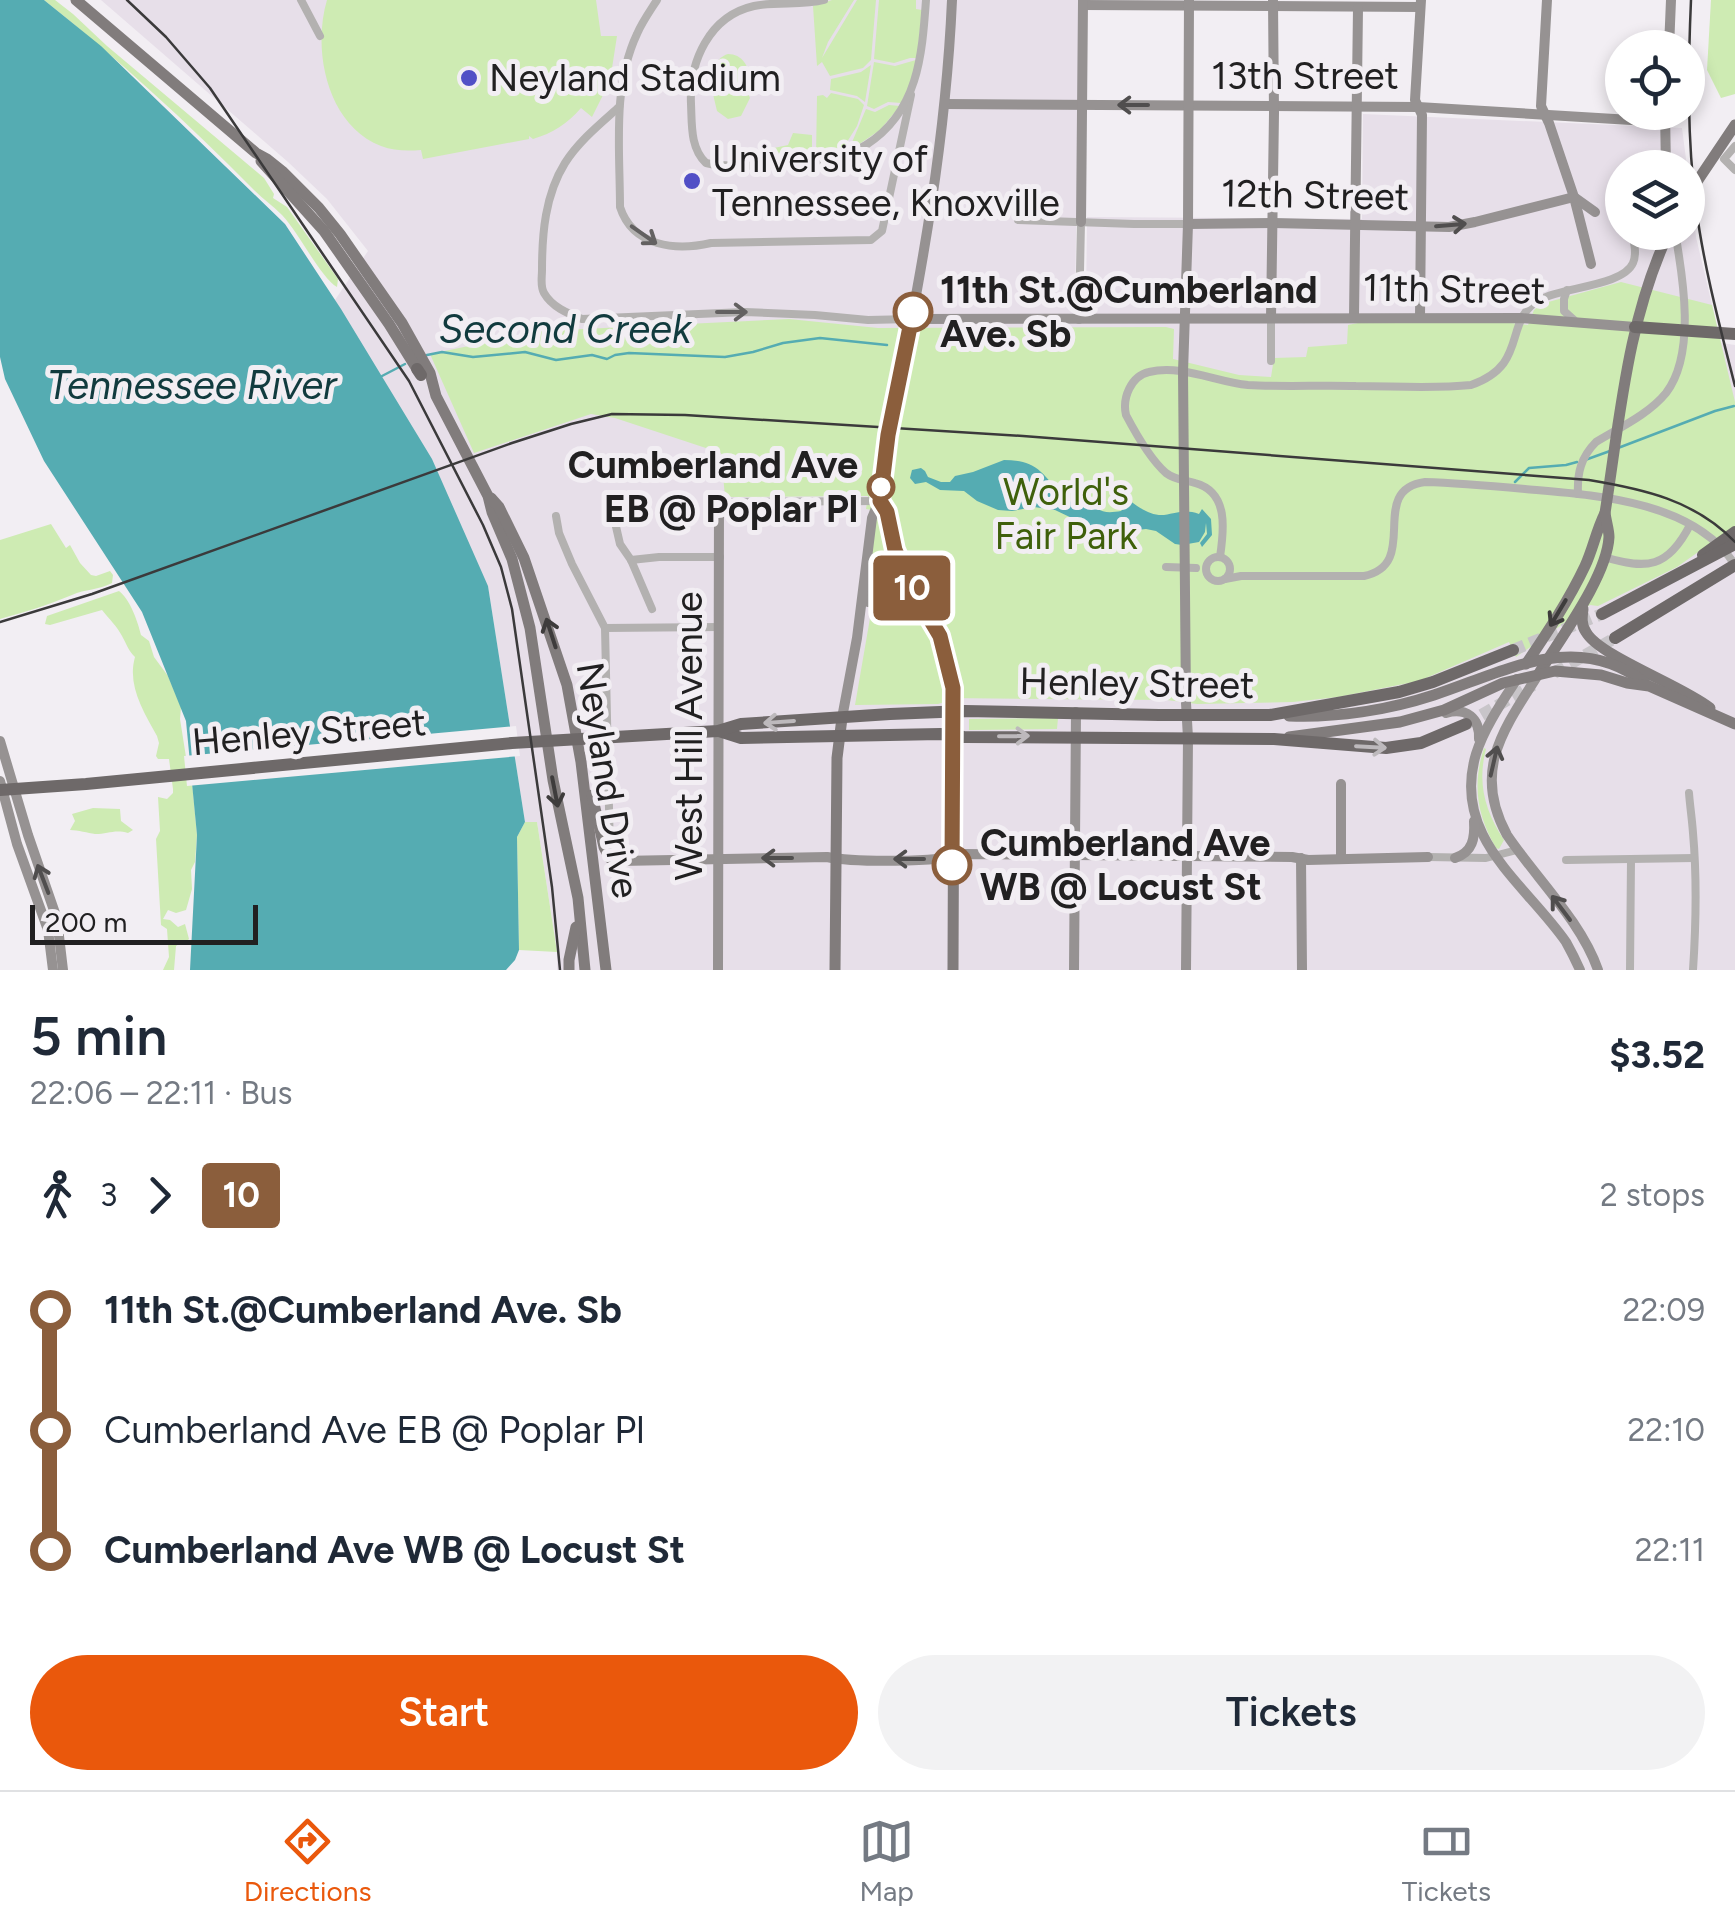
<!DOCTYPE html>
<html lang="en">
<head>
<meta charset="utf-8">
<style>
	:root { --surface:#fff; --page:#f2f2f3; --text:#1f2937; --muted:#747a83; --line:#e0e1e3; --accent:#ea580c }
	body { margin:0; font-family:Figtree,sans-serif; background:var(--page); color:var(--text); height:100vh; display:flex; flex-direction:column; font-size:38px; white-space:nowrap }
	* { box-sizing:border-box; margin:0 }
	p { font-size:32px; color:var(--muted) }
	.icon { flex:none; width:55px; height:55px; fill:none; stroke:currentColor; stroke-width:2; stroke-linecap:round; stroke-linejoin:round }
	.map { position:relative; height:970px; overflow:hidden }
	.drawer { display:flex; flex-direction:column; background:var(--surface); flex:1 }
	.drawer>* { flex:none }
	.badge { padding:0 20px; border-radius:8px; font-size:35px; line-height:65px }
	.buttons { position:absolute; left:1605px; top:30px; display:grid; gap:20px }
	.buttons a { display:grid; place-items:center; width:100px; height:100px; border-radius:50%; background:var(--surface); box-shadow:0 5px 15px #0003; font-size:50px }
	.scale { position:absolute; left:30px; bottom:25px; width:228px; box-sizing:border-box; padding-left:10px; border:5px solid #212021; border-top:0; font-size:28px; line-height:35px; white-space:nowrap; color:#212021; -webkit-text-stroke:8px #f2eef3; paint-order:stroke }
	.map>.badge { position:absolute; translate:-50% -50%; box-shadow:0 0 0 5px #fff }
	.legs { display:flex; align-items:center; gap:15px; height:110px; padding:0 30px; font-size:32px }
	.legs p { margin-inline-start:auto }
	.head { display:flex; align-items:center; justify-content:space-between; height:170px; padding:0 30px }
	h1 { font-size:55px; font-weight:600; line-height:75px }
	.action { display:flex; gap:20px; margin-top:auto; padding:20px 30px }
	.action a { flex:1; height:115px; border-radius:60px; background:var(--accent); color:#fff; font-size:40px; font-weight:600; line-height:115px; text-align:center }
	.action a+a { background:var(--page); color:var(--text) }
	ul { padding:0 30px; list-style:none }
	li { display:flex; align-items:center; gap:35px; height:120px; font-size:38px }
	li i { display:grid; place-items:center; width:15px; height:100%; margin:0 12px; background:currentColor }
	li i::after { content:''; width:25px; height:25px; margin:-12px; border:8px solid; border-radius:50%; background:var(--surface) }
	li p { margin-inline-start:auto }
	li:first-child i { background:linear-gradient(#0000 50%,currentColor 0) }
	li:last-child i { background:linear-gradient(currentColor 50%,#0000 0) }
	.dock { display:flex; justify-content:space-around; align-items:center; height:140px; border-top:2px solid var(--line); background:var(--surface); font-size:28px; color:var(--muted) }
	.dock a { display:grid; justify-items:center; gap:5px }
	.dock .active { color:var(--accent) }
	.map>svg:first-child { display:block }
</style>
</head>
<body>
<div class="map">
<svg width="1735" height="970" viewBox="0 0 1735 970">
	<rect width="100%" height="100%" fill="#f2eef3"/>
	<path fill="#e7dfe9" d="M101,0H1079L1075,311L1091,310L1086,303L1087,217L1362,219L1363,114L1682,128L1687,167L1622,168V232H1688V171L1696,237L1721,343L1735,345V970H557V952L537,822H525L488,586L373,365L335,300L368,251L327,199L288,162Z"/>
	<g fill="#ceebb3">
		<path d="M44,0H55L73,14L107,46L264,178L274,194L273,198L287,207L338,279L337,287C321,278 299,233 282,215C273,206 263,199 254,190C187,122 118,59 44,0Z"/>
		<path d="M327,0H596L601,36H617L610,81L592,117L581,108C567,124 553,133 533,139L529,136V139L423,159L421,150C407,151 394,151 381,146C327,125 312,50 327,0Z"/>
		<path d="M832,0H854L828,42L822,58L857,0H876L871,60L863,68L830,76L822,62L817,66L813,6Z"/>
		<path d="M879,0H916V9L922,10L917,58H910L894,63L874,59Z"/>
		<path d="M1711,0H1735V94L1721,98L1707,70Z"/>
		<path d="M728,54C742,54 749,66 750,79L745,84L712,85C711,72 715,58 728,54Z"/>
		<path d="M916,60L913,77L901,103L888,102L874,109L867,106L874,62L895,66Z"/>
		<path d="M871,65L865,102L857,96L830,90L831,79L861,72Z"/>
		<path d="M746,89L750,98L741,116L728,119L717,111L712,90Z"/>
		<path d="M831,93L858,99L864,105L857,126L842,150L840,147L829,153L830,157H816L817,96L823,95L827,98Z"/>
		<path d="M889,105L900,106L880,130L852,149L850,147L866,109L875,112Z"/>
		<path d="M793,133L812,135V157L784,158L774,148L788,145Z"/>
		<path d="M1621,282L1712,305L1735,402V526L1677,567L1598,606L1590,605L1516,657L1509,642L1419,681L1338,697L1293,702L1197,704L1167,700L947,698L945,702L938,704L855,705L874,595L869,578L877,511L866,509L868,496L725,497L721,453L615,418L591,414L474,453L430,354L542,331L789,319L878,328L1166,327L1174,329L1173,359L1239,375L1271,377L1274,358L1306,357L1308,347L1347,344L1348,325L1358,323L1502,322L1528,325L1534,310L1541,304Z"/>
		<path d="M51,524L66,548L70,545L80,563L91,575L96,576L110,571L113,575L112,583C99,590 85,589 72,595C48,605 25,612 0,619V540Z"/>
		<path d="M119,591C130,599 138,622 141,635L149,641L154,657L168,676L181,707L180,719L186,757L190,761L197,835L195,862L191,870L192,889L186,910L176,913L168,910L163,919L170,920L178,927L185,924L189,939L184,944L180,943L176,946L174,970H163L169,957L167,929L161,925L156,839L160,831L158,797L167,799L173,793V789L169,759H158L156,756L159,743L157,736C143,711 127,685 135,657C128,650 127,645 122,636C117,626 109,619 102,610L50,625L45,624L47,616Z"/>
		<path d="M1058,718L1057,729L969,730V719Z"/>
		<path d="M1484,748L1486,749C1477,783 1485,811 1504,840L1499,849L1496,848C1477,815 1472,785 1484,748Z"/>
		<path d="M93,808L120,809L121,821L133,830L128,833C115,829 108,834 95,834C88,833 78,830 70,830L75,821L72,814Z"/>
		<path d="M525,822H537L557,952L519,950L517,837Z"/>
	</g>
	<g fill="#55acb2">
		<path d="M0,0H44L101,46L285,224L341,309L432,459L488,586L525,822L517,837L519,950L515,960L506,970H190L197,835L186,721L142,612L44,461L5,379L0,357Z"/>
		<path d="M1004,460C1018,460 1031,462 1041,472C1059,488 1061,510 1092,501C1098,514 1109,513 1121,511L1130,501C1140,508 1151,516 1164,515C1178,513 1185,509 1199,514L1202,509L1211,519L1212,535L1202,547L1200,543L1207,534L1206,523L1205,532L1199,542L1182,545L1175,544L1156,531L1146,529L1111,533L1097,530L1055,510L1034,507L1012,511L998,510L977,501L964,491L940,490L926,482L915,484L910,478L912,470L921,468L925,471L928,477L941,482H950L955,476L973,472Z"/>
	</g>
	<path fill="#f2eef3" d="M516,726L520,756L187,786L184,756Z"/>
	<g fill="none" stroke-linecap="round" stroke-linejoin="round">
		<g stroke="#55acb2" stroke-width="2.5">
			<path d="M427,355L442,352L473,357L525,352L556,360L592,355L607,359L615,355L629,353L725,357L753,352L783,343L820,338L887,345"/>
			<path d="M382,376L405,364"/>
			<path d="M1618,448L1715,411L1734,406"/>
			<path d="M1585,460L1610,451"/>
			<path d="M1515,482L1529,468L1566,465L1577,462"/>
		</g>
		<g stroke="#c8c5c9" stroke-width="12" stroke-dasharray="12 6" stroke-linecap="butt">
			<path d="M1513,650L1602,614"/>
			<path d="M1554,673L1615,638"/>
			<path d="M1466,724L1533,685"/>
		</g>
		<g stroke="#b3b1b0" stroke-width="8">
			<path d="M301,0L320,36"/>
			<path d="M657,0C650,11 642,22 637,34C612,87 620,150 620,207C633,247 676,251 711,243L871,240L882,231L911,95"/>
			<path d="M824,0C802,6 777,1 754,6C709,16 689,62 691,104C692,124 690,148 706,163C728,168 753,165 776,165C791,165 808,166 823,163C838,160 853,153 866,145C918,112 922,56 926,0"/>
			<path d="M619,107C600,124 579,141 565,163C545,195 542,234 542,270C542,278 540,286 544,293C552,307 567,313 582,319L745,312L815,315L868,320L912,319"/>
			<path d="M1735,146L1724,159L1735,170"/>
			<path d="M1018,220L1134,224H1188"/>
			<path d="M1567,290L1564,299V311L1574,320"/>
			<path d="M1079,320L1081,222"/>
			<path d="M1271,361V318"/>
			<path d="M1578,494C1577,473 1581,457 1596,442C1619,428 1649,414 1666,393C1696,354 1683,277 1675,232"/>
			<path d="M719,502L880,501"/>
			<path d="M556,516L559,533L572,564L605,628L610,853"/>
			<path d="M614,518L620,544L631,560L652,609"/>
			<circle cx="1218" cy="569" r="12"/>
			<path d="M1220,557C1224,530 1229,492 1195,483C1185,480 1175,480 1166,473C1150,459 1136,434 1126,415C1122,398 1131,376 1149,372C1181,364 1216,382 1248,385C1283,387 1320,385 1356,386C1394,386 1433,389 1471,385C1531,364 1501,320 1541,299C1563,287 1623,286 1633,263C1637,254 1634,242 1632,232"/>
			<path d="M1604,557C1647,570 1668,568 1690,525"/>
			<path d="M631,560L659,557H720"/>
			<path d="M1166,567L1196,568"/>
			<path d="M1225,579L1241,576H1364C1422,564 1366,490 1425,482C1459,483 1492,486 1525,489C1593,495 1694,500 1735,565"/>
			<path d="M605,628L719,627"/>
			<path d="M1689,793C1690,806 1692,819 1693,833C1697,878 1696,925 1693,970"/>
			<path d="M1428,857L1486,858L1517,850"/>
			<path d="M1566,860L1694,858"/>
			<path d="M1630,970L1631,860"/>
		</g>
		<g stroke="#969292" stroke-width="10">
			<path d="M1547,0L1541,106L1549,123L1574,197L1591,264"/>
			<path d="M1083,5L1420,7"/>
			<path d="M1669,48L1671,0"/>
			<path d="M945,104L1418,107L1664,122"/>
			<path d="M1665,112L1666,168"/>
			<path d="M1081,222L1083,1"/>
			<path d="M1188,224L1273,223L1449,227L1475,222L1574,197L1595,212"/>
			<path d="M1354,317L1358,8"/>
			<path d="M1420,317L1422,115L1415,100L1421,0"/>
			<path d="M1271,318L1274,113L1273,1"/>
			<path d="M912,319L1521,318L1635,327"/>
			<path d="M880,501L887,512L895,550L912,589L940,636L953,688L954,711"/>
			<path d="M868,602C872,571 889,573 911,589"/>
			<path d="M1538,675C1503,730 1472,771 1507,835C1536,878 1581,921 1598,970"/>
			<path d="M1517,679C1502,702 1484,728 1476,754C1451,837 1525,883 1566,942C1571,951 1576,961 1580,970"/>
			<path d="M1446,713C1466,707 1480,718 1479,739"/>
			<path d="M842,718L857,638L872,518C887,484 887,443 894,407C922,273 946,137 952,0"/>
			<path d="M0,741L28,835L57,919L63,970"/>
			<path d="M0,781L17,844L48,930L53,970"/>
			<path d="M1341,784V859"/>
			<path d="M610,858L620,861L827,857C851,862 940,863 961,854L1292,857L1308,860L1428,857"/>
			<path d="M1301,858L1302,970"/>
			<path d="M1455,858C1473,852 1475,838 1474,821"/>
			<path d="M718,970L719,502"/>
			<path d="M1074,970L1076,712"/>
			<path d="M1186,970L1188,738L1186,703L1183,372L1188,224L1189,0"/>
		</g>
		<g stroke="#817c7c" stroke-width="11">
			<path d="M76,0L256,153L267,159L282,171L319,208L340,234L402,323L430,373L436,396L488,496L492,512L512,559L530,628L553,780L578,898L585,970"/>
			<path d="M261,161L324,231L389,324L417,369"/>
			<path d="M1688,195L1735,125"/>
			<path d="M491,498L499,507L524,558L567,685L581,762L606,970"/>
			<path d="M1583,609C1582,617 1581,625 1586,632C1599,656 1683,686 1710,708"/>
			<path d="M1526,664C1547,633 1569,600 1585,566C1593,549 1596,531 1605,513"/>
			<path d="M1538,675C1559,640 1607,577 1609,537C1609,530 1606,521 1605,513C1620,418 1627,321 1669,232"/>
			<path d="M1289,716C1336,718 1388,710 1434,695C1504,672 1577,629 1645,683"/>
			<path d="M1289,737L1400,722L1444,710L1503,683L1555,671L1601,675L1627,683L1649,686L1735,724"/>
			<path d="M592,795L604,847L610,858"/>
			<path d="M569,970V960L576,927"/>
			<path d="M835,970L837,758L842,718"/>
			<path d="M953,970L954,711"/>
		</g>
		<g stroke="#6e6969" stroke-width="12">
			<path d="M1635,327L1735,334"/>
			<path d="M417,369L421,375"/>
			<path d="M1703,555L1735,532"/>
			<path d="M1602,614L1735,544"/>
			<path d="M1615,638L1735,565"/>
			<path d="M719,731L741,738L940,734L964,737L1274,739L1386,748L1421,743L1466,724"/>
			<path d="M0,790L86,784L512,743L718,731L741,724L890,714L965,711L1159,715H1270L1399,692L1433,682L1513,650"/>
		</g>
		<g stroke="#3b3a3b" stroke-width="2.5">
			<path d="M127,0L166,37L210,88L409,381L483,525L501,567L512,609L552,887L560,970"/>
			<path d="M1691,0C1688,69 1687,138 1696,207C1704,268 1720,327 1735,386"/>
			<path d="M0,622L92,594L512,443L571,424L612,414L685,415L1023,436L1589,480C1643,489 1695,500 1735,542"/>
		</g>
	</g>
	<defs><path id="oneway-shaft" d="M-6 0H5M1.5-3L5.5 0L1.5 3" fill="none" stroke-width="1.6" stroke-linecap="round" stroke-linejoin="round" transform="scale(2.5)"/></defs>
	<g stroke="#504e4e">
		<use href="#oneway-shaft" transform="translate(1133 105) rotate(-180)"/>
		<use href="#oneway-shaft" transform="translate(1451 225) rotate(-5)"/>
		<use href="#oneway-shaft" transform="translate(1494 761) rotate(-77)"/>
		<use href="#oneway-shaft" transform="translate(777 858) rotate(180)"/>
		<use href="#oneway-shaft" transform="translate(909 859) rotate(180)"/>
		<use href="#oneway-shaft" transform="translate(43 879) rotate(-111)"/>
		<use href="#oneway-shaft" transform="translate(1561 908) rotate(-127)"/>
	</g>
	<g stroke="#636161">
		<use href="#oneway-shaft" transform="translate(644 235) rotate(35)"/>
		<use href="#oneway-shaft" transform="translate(732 312)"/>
	</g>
	<g stroke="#3e3c3c">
		<use href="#oneway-shaft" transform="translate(1558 613) rotate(121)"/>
		<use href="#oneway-shaft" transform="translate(551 633) rotate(-108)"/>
		<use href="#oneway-shaft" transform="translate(555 792) rotate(79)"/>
	</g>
	<g stroke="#bdb9bc">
		<use href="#oneway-shaft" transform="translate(779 722) rotate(176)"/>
		<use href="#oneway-shaft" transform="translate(1014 736) rotate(-1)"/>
		<use href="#oneway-shaft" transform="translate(1371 747) rotate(3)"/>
	</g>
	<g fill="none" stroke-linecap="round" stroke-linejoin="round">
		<g stroke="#fff" stroke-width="22">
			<path id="line-1" d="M913,312L888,435L880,501L887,512L895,550L912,589L940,636L953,688L952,865"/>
		</g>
		<use href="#line-1" stroke="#8b5e3c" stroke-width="15"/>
	</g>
	<g fill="#514fc6" stroke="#f2eef3" stroke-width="4">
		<circle cx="469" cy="78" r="10"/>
		<circle cx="692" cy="181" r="10"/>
	</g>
	<g fill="#fff" stroke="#8b5e3c" stroke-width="5">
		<circle cx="913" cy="312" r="18"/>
		<circle cx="881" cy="487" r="12"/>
		<circle cx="952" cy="865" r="18"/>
	</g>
	<g text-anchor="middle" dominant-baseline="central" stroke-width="10" stroke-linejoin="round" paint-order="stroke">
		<g font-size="38" fill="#212021" stroke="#f2eef3">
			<text x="1305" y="76">13th Street</text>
			<text transform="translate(1315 195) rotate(1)">12th Street</text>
			<text transform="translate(1454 289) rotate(1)">11th Street</text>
			<text transform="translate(1137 683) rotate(1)">Henley Street</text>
			<text transform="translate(309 732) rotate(-5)">Henley Street</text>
			<text transform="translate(689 736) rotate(-90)">West Hill Avenue</text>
			<text transform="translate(608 780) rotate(81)">Neyland Drive</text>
		</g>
		<g font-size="38" fill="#212021" stroke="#f2eef3" text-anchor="start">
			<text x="489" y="78">Neyland Stadium</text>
			<text x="712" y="159">University of<tspan x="712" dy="44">Tennessee, Knoxville</tspan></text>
		</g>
		<g font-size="38" font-weight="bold" fill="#212021" stroke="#f2eef3" text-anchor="start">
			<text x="940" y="290">11th St.@Cumberland<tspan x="940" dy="44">Ave. Sb</tspan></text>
			<text x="858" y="465" text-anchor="end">Cumberland Ave<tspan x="858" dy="44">EB @ Poplar Pl</tspan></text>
			<text x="980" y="843">Cumberland Ave<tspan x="980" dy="44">WB @ Locust St</tspan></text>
		</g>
		<g font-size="38" fill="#3f600b" stroke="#f2eef3">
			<text x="1066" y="492">World's<tspan x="1066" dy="44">Fair Park</tspan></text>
		</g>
		<g font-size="40" font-style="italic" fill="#113b3e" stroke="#f2eef3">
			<text x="565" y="329">Second Creek</text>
			<text x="192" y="385">Tennessee River</text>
		</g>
	</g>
</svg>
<div class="buttons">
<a><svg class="icon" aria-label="locate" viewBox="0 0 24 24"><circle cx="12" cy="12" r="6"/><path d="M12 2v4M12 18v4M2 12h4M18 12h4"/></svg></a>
<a><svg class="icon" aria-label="layers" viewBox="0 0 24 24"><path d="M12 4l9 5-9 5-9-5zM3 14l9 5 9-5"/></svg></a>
</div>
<div class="scale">200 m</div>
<b class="badge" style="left:912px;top:588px;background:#8b5e3c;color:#fff">10</b>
</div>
<section class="drawer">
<div class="head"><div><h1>5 min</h1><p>22:06 – 22:11 · Bus</p></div><b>$3.52</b></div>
<div class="legs"><svg class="icon" aria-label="walk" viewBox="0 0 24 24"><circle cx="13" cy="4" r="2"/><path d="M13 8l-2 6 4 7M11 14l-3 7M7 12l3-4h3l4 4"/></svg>3<svg class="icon" aria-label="forward" viewBox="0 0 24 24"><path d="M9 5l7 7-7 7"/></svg><b class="badge" style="background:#8b5e3c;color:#fff">10</b><p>2 stops</p></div>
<ul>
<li><i style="color:#8b5e3c"></i><b>11th St.@Cumberland Ave. Sb</b><p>22:09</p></li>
<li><i style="color:#8b5e3c"></i><span>Cumberland Ave EB @ Poplar Pl</span><p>22:10</p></li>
<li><i style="color:#8b5e3c"></i><b>Cumberland Ave WB @ Locust St</b><p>22:11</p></li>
</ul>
<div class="action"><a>Start</a><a>Tickets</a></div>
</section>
<nav class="dock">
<a class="active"><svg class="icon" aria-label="directions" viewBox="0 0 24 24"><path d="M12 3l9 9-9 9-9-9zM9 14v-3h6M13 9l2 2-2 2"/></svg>Directions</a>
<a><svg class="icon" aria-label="map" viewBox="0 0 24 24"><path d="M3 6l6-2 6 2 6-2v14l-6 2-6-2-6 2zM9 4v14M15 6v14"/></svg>Map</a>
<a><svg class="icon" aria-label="tickets" viewBox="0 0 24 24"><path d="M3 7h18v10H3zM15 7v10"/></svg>Tickets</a>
</nav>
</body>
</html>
